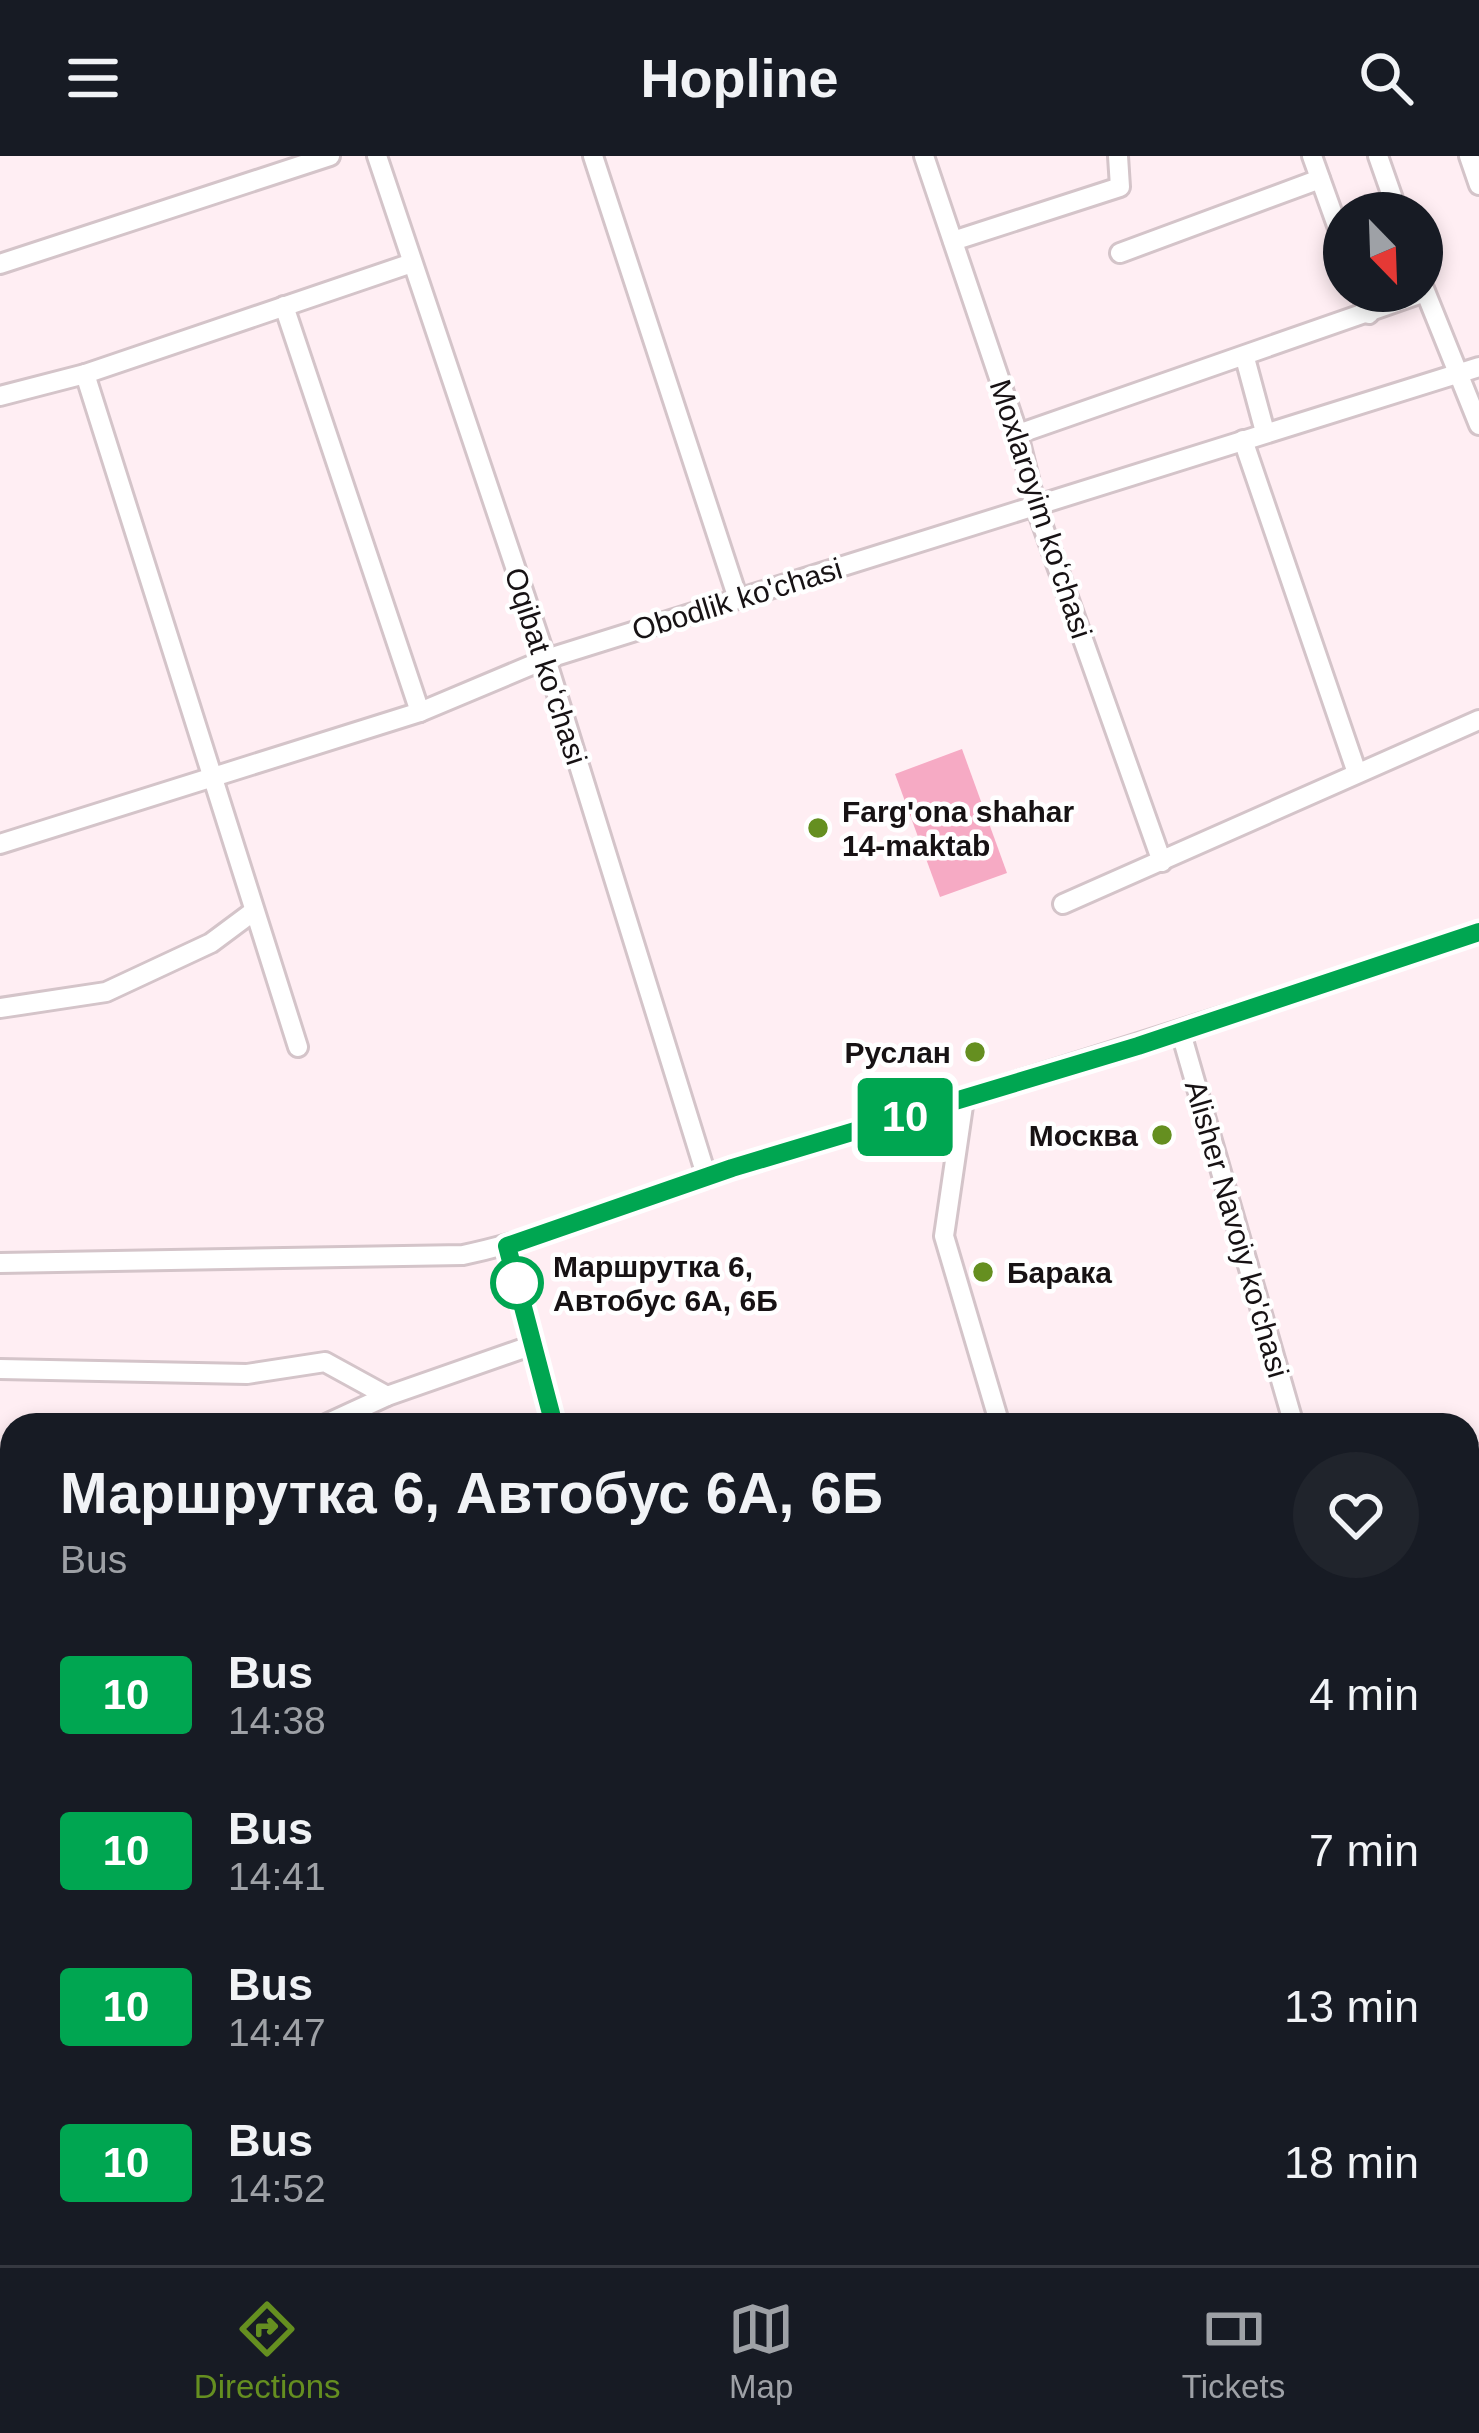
<!DOCTYPE html>
<html lang="en">
<head>
<meta charset="utf-8">
<style>
	:root { --surface:#171b24; --page:#20242c; --text:#f1f3f6; --muted:#9ea1a6; --line:#363941; --accent:#658f20 }
	body { margin:0; font-family:Helvetica,sans-serif; background:var(--page); color:var(--text); height:100vh; display:flex; flex-direction:column; font-size:45px; white-space:nowrap }
	* { box-sizing:border-box; margin:0 }
	p { font-size:39px; color:var(--muted) }
	.icon { flex:none; width:66px; height:66px; fill:none; stroke:currentColor; stroke-width:2; stroke-linecap:round; stroke-linejoin:round }
	.map { position:relative; flex:1; overflow:hidden }
	.side { position:absolute; left:0px; top:1257px; width:1479px; height:852px; display:flex; flex-direction:column; background:var(--surface); border-radius:36px 36px 0 0; box-shadow:0 6px 18px #0003 }
	.side>* { flex:none }
	.badge { padding:0 24px; border-radius:9px; font-size:42px; line-height:78px }
	.needle { width:78px; rotate:157deg }
	.buttons { position:absolute; left:1323px; top:36px; display:grid; gap:24px }
	.buttons a { display:grid; place-items:center; width:120px; height:120px; border-radius:50%; background:var(--surface); box-shadow:0 6px 18px #0003; font-size:60px }
	.map>.badge { position:absolute; translate:-50% -50%; box-shadow:0 0 0 6px #fff }
	.round { display:grid; place-items:center; flex:none; width:126px; height:126px; border-radius:63px; background:var(--page) }
	.head { display:flex; align-items:center; justify-content:space-between; height:204px; padding:0 60px }
	h1 { font-size:57px; font-weight:600; line-height:90px }
	ul { padding:0; list-style:none }
	li { display:flex; align-items:center; gap:36px; height:156px; padding:0 60px }
	li div { flex:1 }
	li b { display:block; font-size:45px }
	li em { font-style:normal }
	li .badge { min-width:132px; font-weight:700; text-align:center }
	header { display:flex; justify-content:space-between; align-items:center; height:156px; padding:0 60px; background:var(--surface); font-size:54px; font-weight:600 }
	.tabs { display:flex; justify-content:space-around; align-items:center; height:168px; border-top:3px solid var(--line); background:var(--surface); font-size:33px; color:var(--muted) }
	.tabs a { display:grid; justify-items:center; gap:6px }
	.tabs .current { color:var(--accent) }
	.map>svg:first-child { display:block }
</style>
</head>
<body>
<header><svg class="icon" aria-label="menu" viewBox="0 0 24 24"><path d="M4 6h16M4 12h16M4 18h16"/></svg>Hopline<svg class="icon" aria-label="search" viewBox="0 0 24 24"><circle cx="10" cy="10" r="6"/><path d="M15 15l6 6"/></svg></header>
<div class="map">
<svg width="1479" height="2109" viewBox="0 0 1479 2109">
	<rect width="100%" height="100%" fill="#ffeef3"/>
	<path fill="#f6aac4" d="M962,593L1007,717L940,741L895,618Z"/>
	<g fill="none" stroke-linecap="round" stroke-linejoin="round">
		<g stroke="#d4c4c9" stroke-width="24">
			<g id="minor">
				<path d="M377,0L546,503L707,1022"/>
				<path d="M593,0L738,443"/>
				<path d="M924,0L1018,278L1036,351L1162,706"/>
				<path d="M1312,0L1344,89"/>
				<path d="M1378,0L1398,57"/>
				<path d="M1469,0L1479,29"/>
				<path d="M953,85L1120,31L1118,0"/>
				<path d="M1120,97L1320,23"/>
				<path d="M0,108L330,0"/>
				<path d="M1423,130L1479,269"/>
				<path d="M1360,135L1369,158"/>
				<path d="M284,150L420,556"/>
				<path d="M1245,202L1265,276"/>
				<path d="M85,218L298,891"/>
				<path d="M0,240L85,218L412,107"/>
				<path d="M1018,278L1425,136"/>
				<path d="M1243,284L1357,617"/>
				<path d="M0,688L420,556L546,503L1479,211"/>
				<path d="M1063,748L1479,564"/>
				<path d="M0,852L106,836L211,787L254,755"/>
				<path d="M1181,877L1294,1269"/>
				<path d="M964,943L944,1080L1000,1269"/>
				<path d="M507,1090L554,1269"/>
				<path d="M0,1107L463,1099C558,1079 648,1038 740,1010C988,935 1234,859 1479,776"/>
				<path d="M0,1213L247,1218L325,1206L387,1240"/>
				<path d="M324,1269L387,1240L533,1189"/>
				<path d="M1467,1302L1479,1298"/>
				<path d="M0,1377L12,1375"/>
				<path d="M0,1595L12,1593"/>
				<path d="M137,2097L139,2109"/>
				<path d="M268,2097L272,2109"/>
				<path d="M790,2097L793,2109"/>
			</g>
		</g>
		<use href="#minor" stroke="#fff" stroke-width="18"/>
	</g>
	<g fill="none" stroke-linecap="round" stroke-linejoin="round">
		<g stroke="#fff" stroke-width="27">
			<path id="line" d="M554,1269L507,1090L732,1012L1138,890L1479,776"/>
		</g>
		<use href="#line" stroke="#00a651" stroke-width="18"/>
	</g>
	<g fill="#658f20" stroke="#fff" stroke-width="4.5">
		<circle cx="818" cy="672" r="12"/>
		<circle cx="975" cy="896" r="12"/>
		<circle cx="1162" cy="979" r="12"/>
		<circle cx="983" cy="1116" r="12"/>
	</g>
	<circle fill="#fff" stroke="#00a651" stroke-width="6" cx="517" cy="1127" r="24"/>
	<g text-anchor="middle" dominant-baseline="central" stroke-width="9" stroke-linejoin="round" paint-order="stroke">
		<g font-size="30" fill="#171214" stroke="#fff">
			<text transform="translate(1041 353) rotate(72)">Moxlaroyim koʻchasi</text>
			<text transform="translate(737 443) rotate(-17)">Obodlik ko'chasi</text>
			<text transform="translate(546 510) rotate(72)">Oqibat koʻchasi</text>
			<text transform="translate(1237 1073) rotate(74)">Alisher Navoiy ko'chasi</text>
		</g>
		<g font-size="30" font-weight="bold" fill="#171214" stroke="#fff" text-anchor="start">
			<text x="842" y="655">Farg'ona shahar<tspan x="842" dy="34">14-maktab</tspan></text>
			<text x="951" y="896" text-anchor="end">Руслан</text>
			<text x="1138" y="979" text-anchor="end">Москва</text>
			<text x="1007" y="1116">Барака</text>
		</g>
		<g font-size="30" font-weight="bold" fill="#171214" stroke="#fff" text-anchor="start">
			<text x="553" y="1110">Маршрутка 6,<tspan x="553" dy="34">Автобус 6А, 6Б</tspan></text>
		</g>
	</g>
</svg>
<div class="buttons">
<a><svg class="needle" viewBox="-14 -14 28 28"><path d="M0-13l5 13h-10z" fill="#e53935"/><path d="M0 13l5-13h-10z" fill="#9ea1a6"/></svg></a>
</div>
<b class="badge" style="left:905px;top:961px;background:#00a651;color:#fff">10</b>
<section class="side">
<div class="head"><div><h1>Маршрутка 6, Автобус 6А, 6Б</h1><p>Bus</p></div><a class="round"><svg class="icon" aria-label="heart" viewBox="0 0 24 24"><path d="M12 20l-8-8c-3-5 5-10 8-4 3-6 11-1 8 4z"/></svg></a></div>
<ul>
<li><span class="badge" style="background:#00a651;color:#fff">10</span><div><b>Bus</b><p>14:38</p></div><em>4 min</em></li>
<li><span class="badge" style="background:#00a651;color:#fff">10</span><div><b>Bus</b><p>14:41</p></div><em>7 min</em></li>
<li><span class="badge" style="background:#00a651;color:#fff">10</span><div><b>Bus</b><p>14:47</p></div><em>13 min</em></li>
<li><span class="badge" style="background:#00a651;color:#fff">10</span><div><b>Bus</b><p>14:52</p></div><em>18 min</em></li>
</ul>
</section>
</div>
<nav class="tabs">
<a class="current"><svg class="icon" aria-label="directions" viewBox="0 0 24 24"><path d="M12 3l9 9-9 9-9-9zM9 14v-3h6M13 9l2 2-2 2"/></svg>Directions</a>
<a><svg class="icon" aria-label="map" viewBox="0 0 24 24"><path d="M3 6l6-2 6 2 6-2v14l-6 2-6-2-6 2zM9 4v14M15 6v14"/></svg>Map</a>
<a><svg class="icon" aria-label="tickets" viewBox="0 0 24 24"><path d="M3 7h18v10H3zM15 7v10"/></svg>Tickets</a>
</nav>
</body>
</html>
